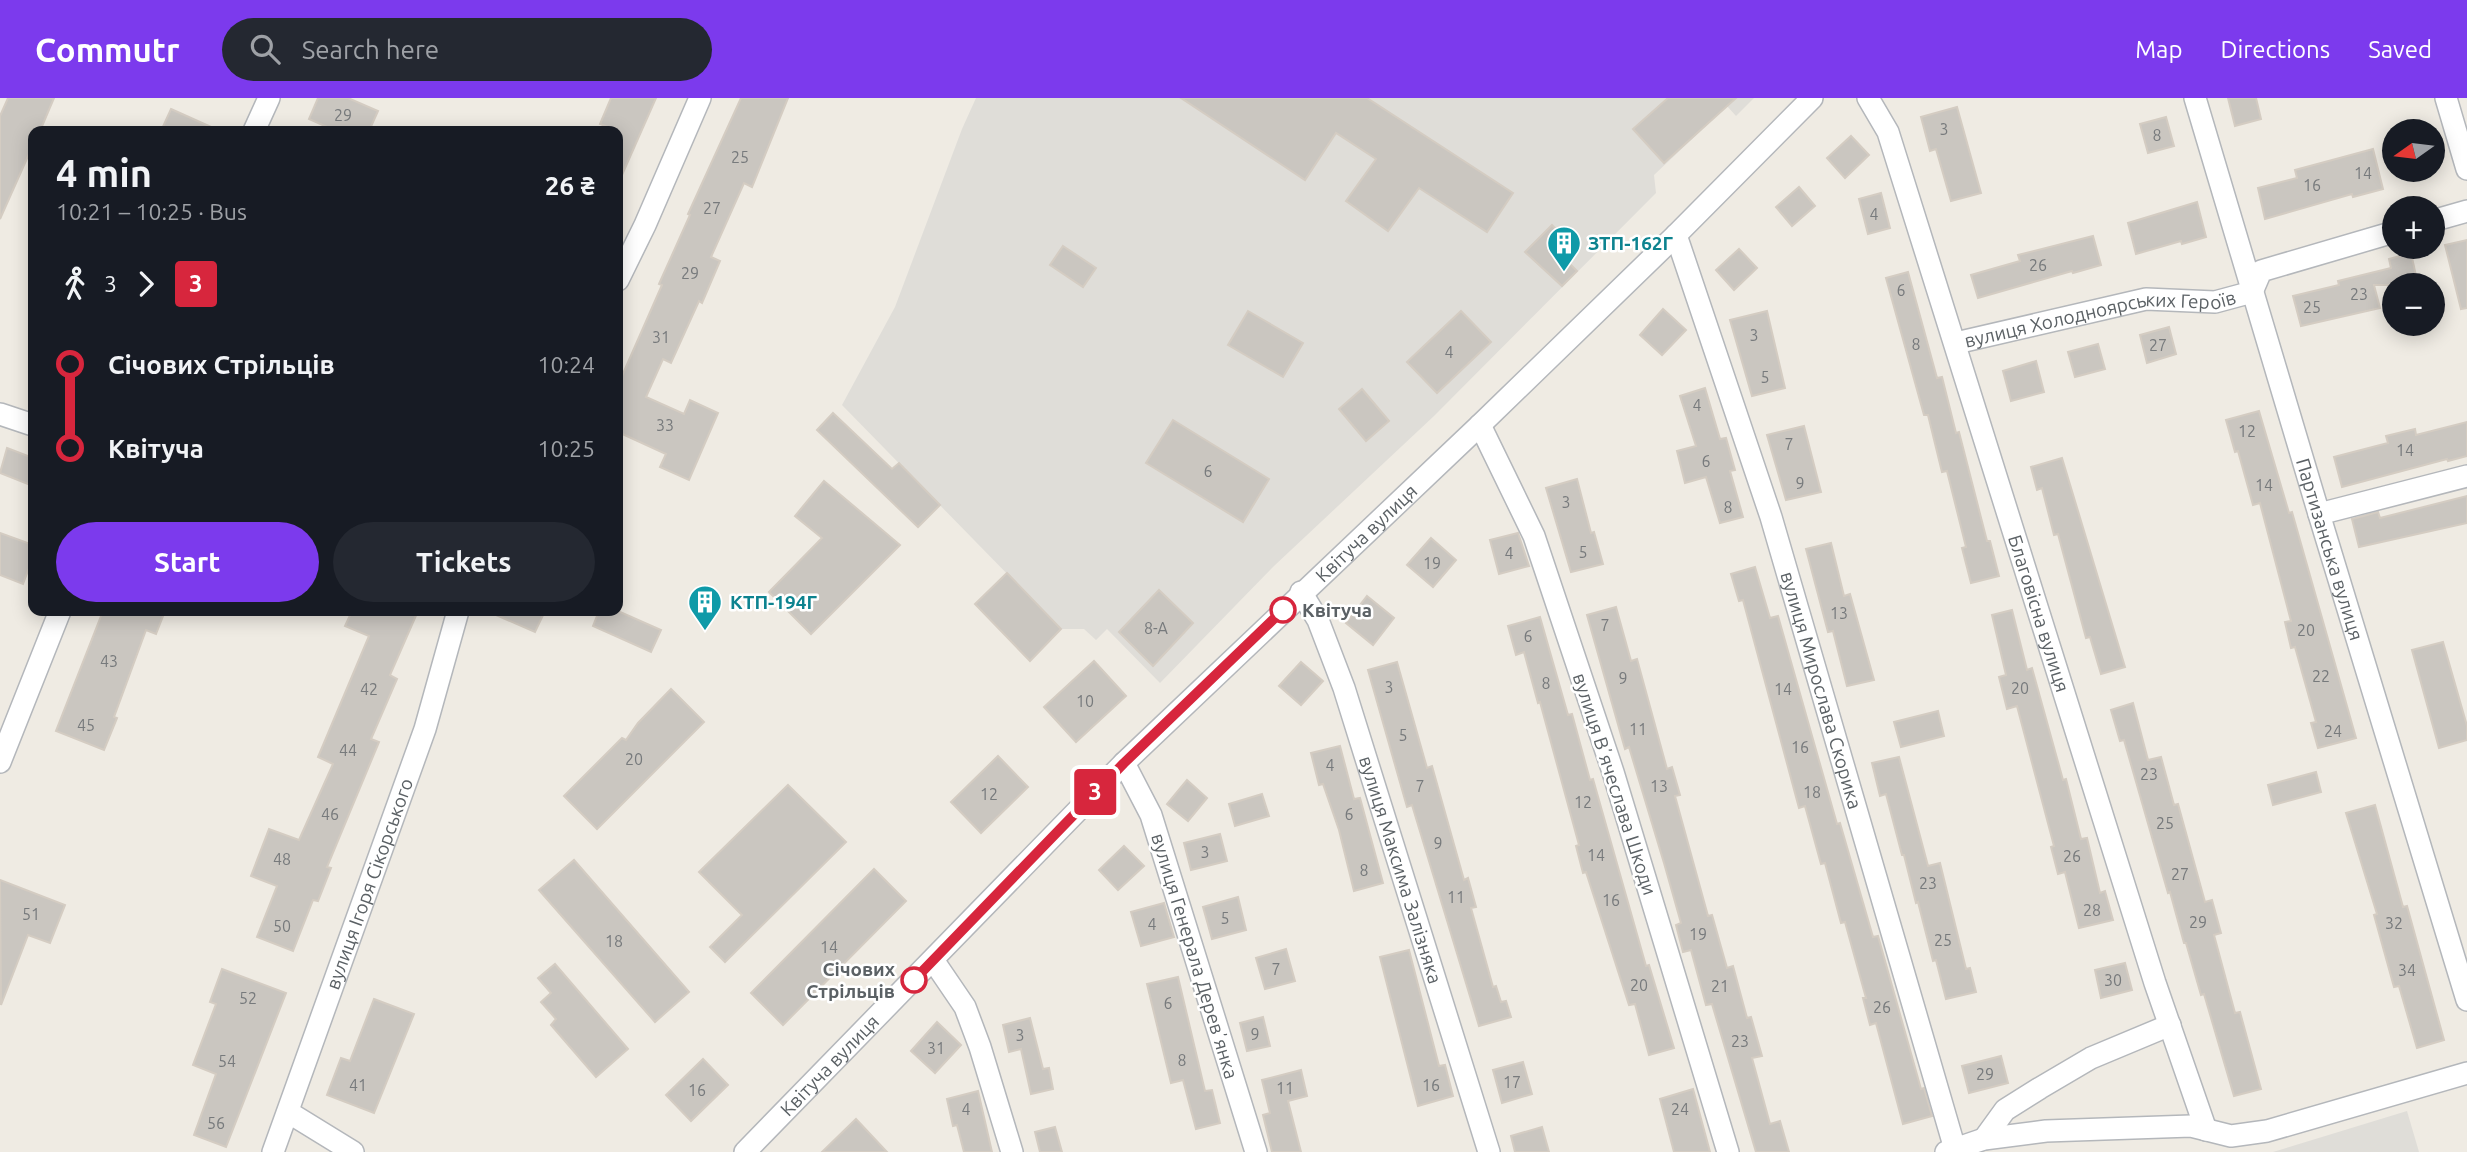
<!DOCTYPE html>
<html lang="en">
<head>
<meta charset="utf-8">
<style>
	:root { --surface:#171b24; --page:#242831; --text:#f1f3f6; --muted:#9ea1a6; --accent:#7c3aed }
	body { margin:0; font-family:Ubuntu,sans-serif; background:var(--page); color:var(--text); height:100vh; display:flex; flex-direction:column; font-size:26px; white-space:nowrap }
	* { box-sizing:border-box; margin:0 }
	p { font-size:23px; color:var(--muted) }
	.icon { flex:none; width:38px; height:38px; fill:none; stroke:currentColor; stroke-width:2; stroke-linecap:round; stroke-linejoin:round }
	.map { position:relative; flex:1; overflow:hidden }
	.drawer { position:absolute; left:28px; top:28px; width:595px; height:490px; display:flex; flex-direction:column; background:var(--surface); border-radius:14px; box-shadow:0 4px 18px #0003 }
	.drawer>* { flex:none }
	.badge { padding:0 14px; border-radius:5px; font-size:24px; line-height:46px }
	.needle { width:46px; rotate:256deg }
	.tools { position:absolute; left:2382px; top:21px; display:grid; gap:14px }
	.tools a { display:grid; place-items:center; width:63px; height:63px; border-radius:50%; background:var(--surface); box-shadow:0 4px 18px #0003; font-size:35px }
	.map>.badge { position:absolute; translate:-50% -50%; box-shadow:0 0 0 4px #fff }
	.legs { display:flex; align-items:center; gap:10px; height:77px; padding:0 28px; font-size:23px }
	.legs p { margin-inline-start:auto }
	.headline { display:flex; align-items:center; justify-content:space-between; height:119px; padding:0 28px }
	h1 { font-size:38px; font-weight:700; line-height:52px }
	.cta { display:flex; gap:14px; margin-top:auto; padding:14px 28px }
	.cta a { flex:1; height:80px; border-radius:42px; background:var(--accent); color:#fff; font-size:28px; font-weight:700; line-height:80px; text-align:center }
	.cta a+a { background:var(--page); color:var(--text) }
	ul { padding:0 28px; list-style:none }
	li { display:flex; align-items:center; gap:24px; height:84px; font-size:26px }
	li i { display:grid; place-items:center; width:10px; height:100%; margin:0 9px; background:currentColor }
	li i::after { content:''; width:18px; height:18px; margin:-9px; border:5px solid; border-radius:50%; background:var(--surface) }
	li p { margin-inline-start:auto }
	li:first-child i { background:linear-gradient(#0000 50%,currentColor 0) }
	li:last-child i { background:linear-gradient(currentColor 50%,#0000 0) }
	header { display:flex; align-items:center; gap:42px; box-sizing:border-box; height:98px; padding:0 35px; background:var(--accent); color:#fff }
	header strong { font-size:33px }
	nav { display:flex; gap:38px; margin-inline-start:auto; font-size:24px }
	.search { width:490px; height:63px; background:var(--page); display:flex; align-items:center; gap:18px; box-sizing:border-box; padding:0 24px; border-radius:38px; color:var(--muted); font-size:26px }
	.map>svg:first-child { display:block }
</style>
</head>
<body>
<header>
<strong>Commutr</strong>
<div class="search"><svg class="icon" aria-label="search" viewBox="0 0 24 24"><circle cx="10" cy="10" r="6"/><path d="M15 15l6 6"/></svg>Search here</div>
<nav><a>Map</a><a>Directions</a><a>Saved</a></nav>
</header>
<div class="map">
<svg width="2467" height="1054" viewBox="0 0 2467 1054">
	<rect width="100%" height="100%" fill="#efebe3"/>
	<g fill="#dfddd8">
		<path d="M976,0H1754L1736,18L1727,8L1654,77L1656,95L1434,318L1274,468L1160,585L1107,531L1096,542L1084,531H1061L842,307L895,209L962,31Z"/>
		<path d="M2407,1013L2419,1054H2273Z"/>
	</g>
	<g fill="#cac6c0" stroke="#d4ccc2" stroke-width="2">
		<path d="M8,0H54L40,33H33V47L0,121V18Z"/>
		<path d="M318,0H348L378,13L369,33H336L309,21Z"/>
		<path d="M611,0H656L618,86V33L600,26Z"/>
		<path d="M741,0H788L752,89L744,85L711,159L720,163L702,205L699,203L671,265L663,261L646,299L684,316L690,302L718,315L689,382L660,369L666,356L618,334V287L662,187L659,186L690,117L688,116Z"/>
		<path d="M1181,0H1367L1513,95L1487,134L1419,90L1388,133L1346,103L1376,61L1336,35L1305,82Z"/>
		<path d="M1668,0H1736L1664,65L1633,31Z"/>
		<path d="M2228,0H2256L2261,21L2235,28Z"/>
		<path d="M1957,9L1981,95L1951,103L1936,51L1930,53L1921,19Z"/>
		<path d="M171,11L220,33H161Z"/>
		<path d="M2166,19L2174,48L2148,55L2140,26Z"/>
		<path d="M1851,38L1869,57L1845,80L1827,60Z"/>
		<path d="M2373,51L2383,91L2353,99L2352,96L2265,121L2258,90L2297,80L2295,72Z"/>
		<path d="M1799,89L1815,108L1792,128L1776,109Z"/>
		<path d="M1881,95L1890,130L1868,136L1859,101Z"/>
		<path d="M2197,104L2206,139L2182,146L2181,143L2136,156L2128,125Z"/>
		<path d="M1552,127L1570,146L1560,156L1577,173L1562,188L1525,154Z"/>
		<path d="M2093,138L2101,167L2073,175L2072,173L1978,200L1971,177L2020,163L2018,157Z"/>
		<path d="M2467,142V210L2461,211L2445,147Z"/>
		<path d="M1063,148L1096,170L1083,189L1050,167Z"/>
		<path d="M1739,151L1757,170L1734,192L1716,172Z"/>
		<path d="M2411,155L2418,187H2374L2380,210L2301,228L2293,198L2339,187L2338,183L2391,170L2389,161Z"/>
		<path d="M1908,174L1937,280L1942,279L1956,335L1959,334L1987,443H1990L1999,478L1971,485L1962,450L1966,449L1947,373L1942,374L1928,317H1924L1886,180Z"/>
		<path d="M1663,211L1686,232L1662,257L1640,237Z"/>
		<path d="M1248,213L1303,245L1283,279L1228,247Z"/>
		<path d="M1461,213L1491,244L1437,295L1407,264Z"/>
		<path d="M1767,213L1785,290L1752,298L1730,222Z"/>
		<path d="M2169,229L2176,256L2147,265L2140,237Z"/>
		<path d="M2098,246L2105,271L2075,279L2068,254Z"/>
		<path d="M2036,263L2044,294L2011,303L2003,273Z"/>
		<path d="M1705,290L1720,341L1726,340L1735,372L1730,373L1743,419L1720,425L1706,379L1685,385L1677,353L1696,348L1680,298Z"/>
		<path d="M1362,291L1389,323L1366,343L1339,311Z"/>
		<path d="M2259,313L2289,415L2292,414L2356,640L2318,650L2311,625L2316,624L2295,549L2291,550L2285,524L2291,523L2260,405L2253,407L2238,353L2235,354L2226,322Z"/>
		<path d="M833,315L892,371L899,365L940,407L918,429L817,332Z"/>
		<path d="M1173,322L1269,381L1243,424L1146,365Z"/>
		<path d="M2467,324V358L2448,363L2447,361L2342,389L2334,359L2388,345L2386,338L2415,331L2416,337Z"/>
		<path d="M1804,328L1821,394L1786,402L1767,337Z"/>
		<path d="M7,350L33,360V388L0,375Z"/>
		<path d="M2062,360L2125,569L2101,576L2090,539L2086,540L2058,436L2054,437L2042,390L2037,392L2031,369Z"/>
		<path d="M1577,381L1591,435L1594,434L1603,466L1571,474L1546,390Z"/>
		<path d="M824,383L900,447L811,536L769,494L822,440L795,418Z"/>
		<path d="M2467,398V425L2359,449L2352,421L2378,414L2380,420Z"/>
		<path d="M0,435L33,447V459L23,486L0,477Z"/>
		<path d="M1518,435L1529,468L1499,476L1490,442Z"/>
		<path d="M1431,440L1456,462L1433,489L1407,467Z"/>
		<path d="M1831,445L1844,498L1850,496L1874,582L1847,588L1833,533L1828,534L1806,451Z"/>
		<path d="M1755,469L1770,520L1778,518L1837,726L1840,725L1873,839L1878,838L1921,991L1924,990L1932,1018L1903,1026L1876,925L1870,927L1863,900H1866L1845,824L1841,825L1825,765L1821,766L1805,708L1799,710L1743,502L1739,503L1731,476Z"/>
		<path d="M1007,475L1061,531L1030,563L975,506Z"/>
		<path d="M1159,492L1193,525L1153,568L1119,534Z"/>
		<path d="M1367,498L1394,520L1373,547L1346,525Z"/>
		<path d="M1616,509L1631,563L1637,561L1667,671L1672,669L1680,697L1675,698L1708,818L1712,817L1727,870L1733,868L1747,920L1751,919L1762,958L1752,960L1770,1026L1780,1023L1789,1054H1756L1712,906L1706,907L1691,852L1683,854L1676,827L1681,825L1664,765L1629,649L1625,651L1587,517Z"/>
		<path d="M2012,512L2027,572L2032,570L2063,682L2066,681L2081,741L2087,740L2100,795L2105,793L2113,822L2079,830L2065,774L2058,776L2051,749L2054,748L2017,608L2007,611L1999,579L2006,577L1992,517Z"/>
		<path d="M103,513H165L156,536L146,532L114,619L117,620L104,652L56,633Z"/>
		<path d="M352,513H418L390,577L397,581L371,641L379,644L327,769L331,770L318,803L313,802L293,853L257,839L277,788L251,778L269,731L299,742L333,666L318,659L369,538L345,528Z"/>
		<path d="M487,513H545L535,534Z"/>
		<path d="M599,513H618L661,532L651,554L593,528Z"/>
		<path d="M1540,519L1568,617L1572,616L1590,682L1593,681L1646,868L1649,867L1674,950L1649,957L1635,906L1629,907L1586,774L1583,775L1576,748L1579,747L1540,604L1538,605L1524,554L1516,557L1508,528Z"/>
		<path d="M2443,544L2467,628V642L2439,650L2412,552Z"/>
		<path d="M1094,563L1126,598L1076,644L1044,609Z"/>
		<path d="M1301,564L1323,583L1301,607L1279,588Z"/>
		<path d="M1397,564L1427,670L1432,668L1464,782L1468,780L1476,809L1471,810L1493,889L1496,888L1501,904L1506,903L1511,919L1479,928L1412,707L1407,709L1368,572Z"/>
		<path d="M671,591L704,624L597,731L564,698L622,640L626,642L638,625Z"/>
		<path d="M2133,605L2148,662L2161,659L2174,707L2178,706L2205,804L2212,802L2221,835L2214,837L2235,915L2240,914L2261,991L2234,998L2204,896L2201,897L2186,845H2184L2170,794L2168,795L2124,642L2120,643L2111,612Z"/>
		<path d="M1938,613L1944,638L1901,649L1894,624Z"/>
		<path d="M1340,648L1354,701L1360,700L1383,785L1354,793L1339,732L1323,686L1319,687L1311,655Z"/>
		<path d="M998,658L1028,689L981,735L951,704Z"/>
		<path d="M1899,659L1928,768L1940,765L1966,871L1970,870L1976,894L1946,901L1936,862L1933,863L1918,804L1916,805L1904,757H1902L1886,696L1880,698L1872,665Z"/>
		<path d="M2316,674L2321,694L2273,707L2268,687Z"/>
		<path d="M1187,682L1207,700L1188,723L1167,706Z"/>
		<path d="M788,687L846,744L725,864L710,849L742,817L699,774Z"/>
		<path d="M1262,696L1269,718L1235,728L1229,706Z"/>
		<path d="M2375,707L2403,809L2407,808L2444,942L2417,950L2399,888L2394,889L2374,817L2377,816L2346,715Z"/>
		<path d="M1220,736L1227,763L1191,772L1184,745Z"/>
		<path d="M1124,748L1144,768L1118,792L1099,772Z"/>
		<path d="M574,762L689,894L655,924L539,792Z"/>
		<path d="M874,771L906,803L783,927L751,895Z"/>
		<path d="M0,782L65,807L50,845L28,837L1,907Z"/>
		<path d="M1238,799L1246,832L1212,841L1203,809Z"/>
		<path d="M1164,805L1174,839L1141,848L1131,814Z"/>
		<path d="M1286,851L1295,883L1265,891L1256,860Z"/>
		<path d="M1409,852L1439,968L1445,967L1453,998L1418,1008L1380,859Z"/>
		<path d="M2125,865L2132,892L2101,900L2095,872Z"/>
		<path d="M555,866L628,951L596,979L551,927L556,921L541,904L551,895L538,880Z"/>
		<path d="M222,871L286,895L226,1049L194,1037L216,976L193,967L216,906L210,904Z"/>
		<path d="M1178,879L1205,993L1212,992L1220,1025L1196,1031L1183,982L1171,985L1147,886Z"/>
		<path d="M374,901L414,916L374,1015L327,997L341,960L350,963Z"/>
		<path d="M1263,919L1270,948L1247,953L1240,925Z"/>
		<path d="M1030,920L1043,971L1049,970L1053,991L1031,996L1021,951L1009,954L1003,927Z"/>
		<path d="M937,924L961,947L935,975L911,953Z"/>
		<path d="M2001,958L2008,985L1969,995L1962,968Z"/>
		<path d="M703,961L728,987L691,1023L666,997Z"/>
		<path d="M1523,964L1532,996L1502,1005L1493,972Z"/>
		<path d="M1301,972L1307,998L1288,1003L1301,1054H1272L1263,1017L1270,1015L1262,982Z"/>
		<path d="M1693,991L1710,1054H1674L1660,1001Z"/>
		<path d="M978,993L992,1054H964L957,1027L953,1028L947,1001Z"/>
		<path d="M856,1021L887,1054H822Z"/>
		<path d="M1055,1029L1062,1054H1040L1035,1034Z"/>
		<path d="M1542,1029L1549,1054H1515L1511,1038Z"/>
	</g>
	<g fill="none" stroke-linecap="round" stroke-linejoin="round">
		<g stroke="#b4b7bb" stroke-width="24">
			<g id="minor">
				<path id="s1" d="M1868,0L1888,34L2155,885L2206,1032"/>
				<path id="s2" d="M2195,0L2319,416L2467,902"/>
				<path d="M2446,0L2467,71"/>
				<path d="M254,33L269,0"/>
				<path d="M2432,123L2467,113"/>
				<path id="s3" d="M1676,137L1771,419L1955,1051"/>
				<path d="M618,182L645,127L700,0"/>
				<path id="s4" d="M1956,245L2146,201L2215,204L2252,194L2261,173L2394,134"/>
				<path d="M0,316L33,327"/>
				<path d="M1480,327L1534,438L1613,674L1728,1054"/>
				<path d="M2319,416L2467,378"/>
				<path id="s5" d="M1301,494L1318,522L1344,590L1489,1054"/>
				<path d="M0,664L60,513"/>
				<path d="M1124,665L1151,717L1256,1054"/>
				<path d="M933,862L965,909L980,949L1012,1054"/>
				<path d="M288,1014L353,1054"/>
				<path d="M1984,1041L2005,1012L2040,990L2091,960L2170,927"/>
				<path id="s6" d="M273,1054L425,631L458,513"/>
				<path id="s7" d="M745,1054L1124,665L1480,327L1676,137L1812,0"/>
				<path d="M1946,1054L1984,1041L2046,1033L2191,1028L2231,1038L2267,1033L2467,975"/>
			</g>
		</g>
		<use href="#minor" stroke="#fff" stroke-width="21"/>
	</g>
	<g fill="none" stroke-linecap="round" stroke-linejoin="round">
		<g stroke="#fff" stroke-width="16">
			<path id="line-1" d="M914,882L1124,665L1283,512"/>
		</g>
		<use href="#line-1" stroke="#d7263d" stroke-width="10"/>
	</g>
	<defs>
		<g id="building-pin" transform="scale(1.75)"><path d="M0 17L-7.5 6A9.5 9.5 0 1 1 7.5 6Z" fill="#0f9aa8" stroke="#fff"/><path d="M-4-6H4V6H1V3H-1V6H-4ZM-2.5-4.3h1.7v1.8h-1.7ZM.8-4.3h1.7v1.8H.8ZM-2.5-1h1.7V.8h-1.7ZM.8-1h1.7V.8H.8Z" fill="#fff"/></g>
	</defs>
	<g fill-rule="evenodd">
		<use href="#building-pin" x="1564" y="145"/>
		<use href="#building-pin" x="705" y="504"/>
	</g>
	<g fill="#fff" stroke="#d7263d" stroke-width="3.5">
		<circle cx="1283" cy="512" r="12"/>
		<circle cx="914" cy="882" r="12"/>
	</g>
	<g text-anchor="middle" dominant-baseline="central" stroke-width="5" stroke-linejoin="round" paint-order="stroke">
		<g font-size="16" fill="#777a7c">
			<text x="343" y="17">29</text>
			<text x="1944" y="31">3</text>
			<text x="2157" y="37">8</text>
			<text x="740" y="59">25</text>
			<text x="2363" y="75">14</text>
			<text x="2312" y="87">16</text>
			<text x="712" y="110">27</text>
			<text x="1874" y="116">4</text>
			<text x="2038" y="167">26</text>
			<text x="690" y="175">29</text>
			<text x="1901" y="192">6</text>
			<text x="2359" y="196">23</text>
			<text x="2312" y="209">25</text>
			<text x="1754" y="237">3</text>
			<text x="661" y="239">31</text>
			<text x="1916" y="246">8</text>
			<text x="2158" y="247">27</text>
			<text x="1449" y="254">4</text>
			<text x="1765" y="279">5</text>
			<text x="1697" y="307">4</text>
			<text x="665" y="327">33</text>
			<text x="2247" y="333">12</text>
			<text x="1789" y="346">7</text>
			<text x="2405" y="352">14</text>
			<text x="1706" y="363">6</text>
			<text x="1208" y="373">6</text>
			<text x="1800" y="385">9</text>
			<text x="2264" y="387">14</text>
			<text x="1566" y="404">3</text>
			<text x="1728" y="409">8</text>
			<text x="1583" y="454">5</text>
			<text x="1509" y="455">4</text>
			<text x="1432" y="465">19</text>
			<text x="1839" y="515">13</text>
			<text x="1605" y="527">7</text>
			<text x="1156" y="530">8-А</text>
			<text x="2306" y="532">20</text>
			<text x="1528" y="538">6</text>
			<text x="109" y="563">43</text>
			<text x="2321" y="578">22</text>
			<text x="1623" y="580">9</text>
			<text x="1546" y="585">8</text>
			<text x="1389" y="589">3</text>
			<text x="2020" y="590">20</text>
			<text x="369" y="591">42</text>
			<text x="1783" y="591">14</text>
			<text x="1085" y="603">10</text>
			<text x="86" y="627">45</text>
			<text x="1638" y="631">11</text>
			<text x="2333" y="633">24</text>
			<text x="1403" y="637">5</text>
			<text x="1800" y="649">16</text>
			<text x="348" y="652">44</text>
			<text x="634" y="661">20</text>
			<text x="1330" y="667">4</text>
			<text x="2149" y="676">23</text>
			<text x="1420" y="688">7</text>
			<text x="1659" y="688">13</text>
			<text x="1812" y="694">18</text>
			<text x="989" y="696">12</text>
			<text x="1583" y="704">12</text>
			<text x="330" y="716">46</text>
			<text x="1349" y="716">6</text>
			<text x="2165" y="725">25</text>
			<text x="1438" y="745">9</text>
			<text x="1205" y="754">3</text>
			<text x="1596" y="757">14</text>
			<text x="2072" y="758">26</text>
			<text x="282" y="761">48</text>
			<text x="1364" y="772">8</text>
			<text x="2180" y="776">27</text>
			<text x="1928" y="785">23</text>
			<text x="1456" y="799">11</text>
			<text x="1611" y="802">16</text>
			<text x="2092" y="812">28</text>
			<text x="31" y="816">51</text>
			<text x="1225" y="820">5</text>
			<text x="2198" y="824">29</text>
			<text x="2394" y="825">32</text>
			<text x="1152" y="826">4</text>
			<text x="282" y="828">50</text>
			<text x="1698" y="836">19</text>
			<text x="1943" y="842">25</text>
			<text x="614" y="843">18</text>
			<text x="829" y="849">14</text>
			<text x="1276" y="871">7</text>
			<text x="2407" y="872">34</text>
			<text x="2113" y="882">30</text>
			<text x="1639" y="887">20</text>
			<text x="1720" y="888">21</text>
			<text x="248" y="900">52</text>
			<text x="1168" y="905">6</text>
			<text x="1882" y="909">26</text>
			<text x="1255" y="936">9</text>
			<text x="1020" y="937">3</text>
			<text x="1740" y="943">23</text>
			<text x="936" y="950">31</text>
			<text x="1182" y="962">8</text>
			<text x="227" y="963">54</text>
			<text x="1985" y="976">29</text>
			<text x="1512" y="984">17</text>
			<text x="358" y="987">41</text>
			<text x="1431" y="987">16</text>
			<text x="1285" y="990">11</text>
			<text x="697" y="992">16</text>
			<text x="966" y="1011">4</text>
			<text x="1680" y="1011">24</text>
			<text x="216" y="1025">56</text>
		</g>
		<g font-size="19" font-weight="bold" fill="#0d838f" stroke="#fff" text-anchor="start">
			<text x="1588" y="145">ЗТП-162Г</text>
			<text x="730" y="504">КТП-194Г</text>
		</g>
		<g font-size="19" fill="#5b6165" stroke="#fff">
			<text stroke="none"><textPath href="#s4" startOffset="147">вулиця Холодноярських Героїв</textPath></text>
			<text stroke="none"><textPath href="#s7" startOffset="877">Квітуча вулиця</textPath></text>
			<text stroke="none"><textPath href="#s2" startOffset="471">Партизанська вулиця</textPath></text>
			<text stroke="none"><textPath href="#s1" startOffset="544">Благовісна вулиця</textPath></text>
			<text stroke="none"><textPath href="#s3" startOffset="478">вулиця Мирослава Скорика</textPath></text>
			<text transform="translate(1615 686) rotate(72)">вулиця Вʼячеслава Шкоди</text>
			<text stroke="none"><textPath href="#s5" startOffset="296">вулиця Максима Залізняка</textPath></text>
			<text stroke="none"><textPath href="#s6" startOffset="285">вулиця Ігоря Сікорського</textPath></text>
			<text transform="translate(1195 858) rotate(73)">вулиця Генерала Деревʼянка</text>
			<text stroke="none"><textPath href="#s7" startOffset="121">Квітуча вулиця</textPath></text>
		</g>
		<g font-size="19" font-weight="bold" fill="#5b6165" stroke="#fff" text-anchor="start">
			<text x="1302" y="512">Квітуча</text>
			<text x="895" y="871" text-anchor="end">Січових<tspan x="895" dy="22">Стрільців</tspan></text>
		</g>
	</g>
</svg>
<div class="tools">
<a><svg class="needle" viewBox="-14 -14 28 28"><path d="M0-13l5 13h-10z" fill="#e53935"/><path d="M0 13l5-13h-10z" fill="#9ea1a6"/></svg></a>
<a>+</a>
<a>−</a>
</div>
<b class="badge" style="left:1095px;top:694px;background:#d7263d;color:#fff">3</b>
<section class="drawer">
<div class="headline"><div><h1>4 min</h1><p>10:21 – 10:25 · Bus</p></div><b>26 ₴</b></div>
<div class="legs"><svg class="icon" aria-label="walk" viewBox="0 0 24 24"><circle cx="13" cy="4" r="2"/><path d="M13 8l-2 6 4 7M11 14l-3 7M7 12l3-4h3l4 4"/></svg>3<svg class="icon" aria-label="forward" viewBox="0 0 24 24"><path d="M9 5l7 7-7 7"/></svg><b class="badge" style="background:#d7263d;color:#fff">3</b></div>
<ul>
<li><i style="color:#d7263d"></i><b>Січових Стрільців</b><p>10:24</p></li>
<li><i style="color:#d7263d"></i><b>Квітуча</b><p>10:25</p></li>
</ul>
<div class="cta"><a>Start</a><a>Tickets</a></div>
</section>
</div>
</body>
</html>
